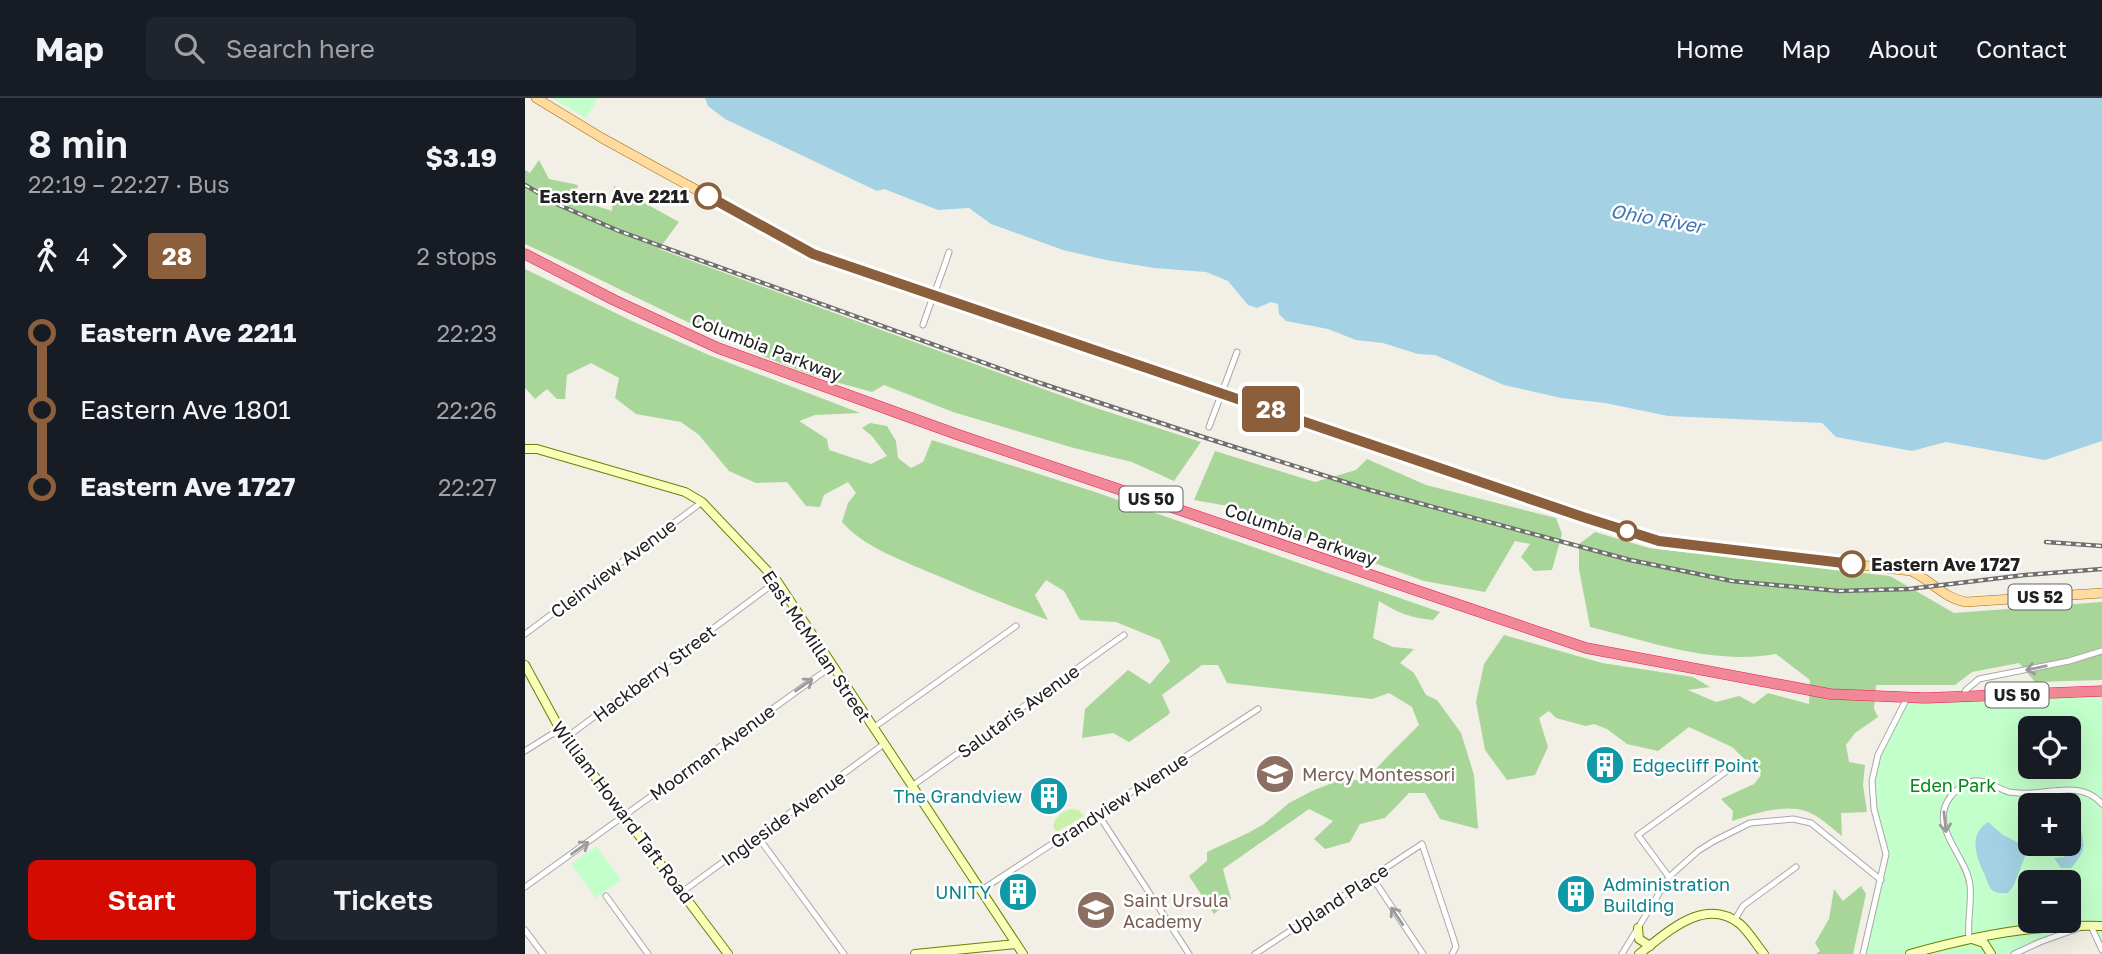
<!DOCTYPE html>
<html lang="en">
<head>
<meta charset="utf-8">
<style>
	:root { --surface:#171b24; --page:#20242c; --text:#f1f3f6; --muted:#9ea1a6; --line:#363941; --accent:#d30b00 }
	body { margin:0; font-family:"Golos Text",sans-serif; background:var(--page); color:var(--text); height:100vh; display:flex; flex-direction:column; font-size:26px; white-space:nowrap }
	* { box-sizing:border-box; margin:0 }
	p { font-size:23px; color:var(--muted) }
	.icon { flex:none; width:38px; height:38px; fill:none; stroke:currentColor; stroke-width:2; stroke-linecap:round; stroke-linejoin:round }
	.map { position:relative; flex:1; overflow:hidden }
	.side { display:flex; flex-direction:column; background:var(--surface); width:525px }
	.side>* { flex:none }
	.badge { padding:0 14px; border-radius:5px; font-size:24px; line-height:46px }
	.buttons { position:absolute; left:1493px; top:618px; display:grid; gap:14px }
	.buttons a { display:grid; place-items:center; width:63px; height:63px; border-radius:10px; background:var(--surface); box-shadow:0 7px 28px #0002; font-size:35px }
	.map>.badge { position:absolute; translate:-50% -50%; box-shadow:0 0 0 4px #fff }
	.legs { display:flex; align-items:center; gap:10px; height:77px; padding:0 28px; font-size:23px }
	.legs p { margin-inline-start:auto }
	.head { display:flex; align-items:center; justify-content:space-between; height:119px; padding:0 28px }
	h1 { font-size:38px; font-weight:600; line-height:52px }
	.action { display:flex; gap:14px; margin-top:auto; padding:14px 28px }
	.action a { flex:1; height:80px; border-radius:10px; background:var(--accent); color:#fff; font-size:28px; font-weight:600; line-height:80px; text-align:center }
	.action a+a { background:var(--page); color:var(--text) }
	ul { padding:0 28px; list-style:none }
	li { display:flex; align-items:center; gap:24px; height:77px; font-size:26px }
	li i { display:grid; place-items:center; width:10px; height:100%; margin:0 9px; background:currentColor }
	li i::after { content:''; width:18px; height:18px; margin:-9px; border:5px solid; border-radius:50%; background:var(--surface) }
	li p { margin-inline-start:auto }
	li:first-child i { background:linear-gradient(#0000 50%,currentColor 0) }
	li:last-child i { background:linear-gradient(currentColor 50%,#0000 0) }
	header { display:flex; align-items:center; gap:42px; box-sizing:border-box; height:98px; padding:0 35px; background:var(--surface); border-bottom:2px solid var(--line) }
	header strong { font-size:33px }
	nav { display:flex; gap:38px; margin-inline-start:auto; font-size:24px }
	.search { width:490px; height:63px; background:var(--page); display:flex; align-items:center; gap:18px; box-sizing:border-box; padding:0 24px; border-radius:10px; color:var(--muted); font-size:26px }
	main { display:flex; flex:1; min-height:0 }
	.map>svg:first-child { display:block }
</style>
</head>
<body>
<header>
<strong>Map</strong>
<div class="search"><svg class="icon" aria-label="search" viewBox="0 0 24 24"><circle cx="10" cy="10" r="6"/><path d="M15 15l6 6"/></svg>Search here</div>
<nav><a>Home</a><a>Map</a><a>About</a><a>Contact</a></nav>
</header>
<main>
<section class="side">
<div class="head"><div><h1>8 min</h1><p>22:19 – 22:27 · Bus</p></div><b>$3.19</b></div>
<div class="legs"><svg class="icon" aria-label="walk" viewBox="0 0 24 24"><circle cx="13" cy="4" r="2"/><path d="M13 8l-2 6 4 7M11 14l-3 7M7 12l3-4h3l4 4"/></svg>4<svg class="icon" aria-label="forward" viewBox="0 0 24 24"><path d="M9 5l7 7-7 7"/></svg><b class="badge" style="background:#8b5e3c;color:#fff">28</b><p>2 stops</p></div>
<ul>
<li><i style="color:#8b5e3c"></i><b>Eastern Ave 2211</b><p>22:23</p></li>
<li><i style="color:#8b5e3c"></i><span>Eastern Ave 1801</span><p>22:26</p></li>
<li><i style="color:#8b5e3c"></i><b>Eastern Ave 1727</b><p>22:27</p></li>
</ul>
<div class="action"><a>Start</a><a>Tickets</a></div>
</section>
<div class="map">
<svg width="1577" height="856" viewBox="0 0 1577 856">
	<rect width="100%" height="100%" fill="#f2efe7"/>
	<path fill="#c9f1a9" d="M546,711L554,712L559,718L531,734L528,728C531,718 536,714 546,711Z"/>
	<g fill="#a7d698">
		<path d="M14,62L24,81L53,87L50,101L87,113L89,88L154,124L134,151L568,309L676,344L649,383L607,364L549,350L428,314L359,287L347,294C324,287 299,282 276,273C181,237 92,188 0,146V72L5,75Z"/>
		<path d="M0,171L109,224L184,257L335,315L290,317L274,323L302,341L304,352L346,366L362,358L347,338L337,330L345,325L362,328L371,343L373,360L386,370L398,364L407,342L567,393L915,514L908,522C886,520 873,515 854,503L848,540L868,549L889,551L875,565L889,575L901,597L912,602L936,635L949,677L953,731L915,721L900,695H884L860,720L835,726L825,744L800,751L789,741L808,723L784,711L698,771L706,801L689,816L664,778L682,763V754L723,735L739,726L764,705L789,692L818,681L840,683L863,658L894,627L887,609L864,595L847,601L702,585L693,567H677L637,597L645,614L643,617L604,644L588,635L557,640L560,611L603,572L625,586L645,563L635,542L591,524L555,522L539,493L521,482L510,497L523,522C482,507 442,490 401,473C372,460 338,448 317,424L323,405L331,395L323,384L299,397L295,409L281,408L262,384L231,385L204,373L174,337L156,324L111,316L90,300L94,280L66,265L42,277L40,301H32L22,291L10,301L0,290Z"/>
		<path d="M690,353L790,384L831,372L842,361L901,387L1031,420L1037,436L1027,472L1009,473L996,459L1005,446L990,443L960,494L899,483L747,428L714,410L669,402Z"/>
		<path d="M1070,434L1124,450L1365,478L1429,515L1577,504V582L1510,584L1494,565L1447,574L1430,587H1351L1349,611L1353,619L1330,635L1321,647L1324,664L1340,667L1338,687L1342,714L1316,715L1317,738C1305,729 1294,717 1280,713C1257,706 1229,716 1207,723L1208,713L1196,701L1229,686L1236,677L1207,649L1164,629L1133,653L1102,646L1082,631L1069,626L1061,628L1031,620L1024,613L1014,620L1023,649L1010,677L982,682L960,652L951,604L959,566L979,537L1077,565L1168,579L1185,589L1163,592L1191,604L1214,598L1229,606L1243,595L1284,606L1285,582L1251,556C1188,567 1126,544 1065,529L1054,471V446Z"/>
		<path d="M1336,788L1341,796L1328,856H1291L1295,853L1290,845L1304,821L1309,791L1318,803Z"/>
	</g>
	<g fill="#c2ffca" fill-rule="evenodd">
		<path d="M27,0H73L61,20Z"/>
		<path d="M1577,593V852L1565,827L1489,856H1338L1361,756L1349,711L1350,670L1382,600ZM1505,630H1544V668H1505ZM1505,707H1544V746H1505ZM1505,784H1544V822H1505Z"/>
		<path d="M71,748L96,782L71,800L46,766Z"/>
	</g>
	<g fill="#a4d2e4">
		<path d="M180,0H1577V343L1520,362L1421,344L1387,353L1311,339L1297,325L1143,318L1080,305L1036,300L979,287L910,257L893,256L858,245L831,242L803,231L761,223L754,216L753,206L746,204L732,210L723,207L703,183L681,174L629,170L581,162L538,152L466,126L444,110L413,112L359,91L352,93L200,21L183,8Z"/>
		<path d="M1551,708L1555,710C1556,716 1554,721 1555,727C1560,750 1562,751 1546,770H1536L1529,760L1539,759L1542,754L1530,746H1544V731L1548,736L1551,734V718H1548L1544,728V718Z"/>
		<path d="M1463,724L1478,737L1496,746L1505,742V746H1513L1502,753L1489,787L1483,795C1477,795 1471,796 1466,791C1463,787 1461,780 1459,775C1451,758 1443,737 1463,724Z"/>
	</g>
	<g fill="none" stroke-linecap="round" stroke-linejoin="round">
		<g stroke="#a8a8a8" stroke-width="7">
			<g id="street">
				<path d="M398,227C406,203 416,179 424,154"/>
				<path d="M684,329L712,254"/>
				<path d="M0,536L177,404"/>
				<path d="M1438,598L1441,592L1454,581L1544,563L1577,553"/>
				<path d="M348,630L491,528"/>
				<path d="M0,653L27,636H46L252,483"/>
				<path d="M387,688L599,537"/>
				<path d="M573,716L664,856"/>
				<path d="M233,739L319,856"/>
				<path d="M847,779L898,856"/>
				<path d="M1144,779L1113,737L1213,665"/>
				<path d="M0,789L307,568"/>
				<path d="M455,793L733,611"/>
				<path d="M157,794L359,646"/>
				<path d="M81,798L123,856"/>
				<path d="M1209,823L1218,808L1271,769"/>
				<path d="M1566,828L1577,852"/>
				<path d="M0,832L18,856"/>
				<path d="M1444,841C1442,823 1447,805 1445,787C1441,756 1402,728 1426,698C1432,691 1440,685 1449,683C1461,681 1473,691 1484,694C1491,695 1499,696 1506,695C1530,694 1559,684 1577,706"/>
				<path d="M730,856L897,746L928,839L931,849L927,856"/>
				<path d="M1097,856L1144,779L1173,753L1189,743L1225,725L1268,721L1286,725L1356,782"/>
				<path d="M1338,856L1361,756L1349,711L1347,683L1353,657L1382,600"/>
				<path d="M1489,856L1515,844L1554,830"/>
			</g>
		</g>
		<g stroke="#6c8100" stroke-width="10">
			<g id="secondary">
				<path d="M0,351H12L160,394L177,404L252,483L498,856"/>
				<path d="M0,567L37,635L203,856"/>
				<path d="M1113,830L1114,841L1125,848"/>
				<path d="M1447,841L1459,845L1466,856"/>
				<path d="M390,856L491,846"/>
				<path d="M1114,856C1141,836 1179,797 1215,826C1224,834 1231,846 1239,856"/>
				<path d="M1385,856C1450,838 1509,826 1577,828"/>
			</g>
		</g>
		<g stroke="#9f7200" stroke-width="10">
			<path id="primary" d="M11,0L77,40L288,156L1058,419L1134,443L1386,473C1406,482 1418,500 1441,504L1577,495"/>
		</g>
		<g stroke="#ed1756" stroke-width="11">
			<path id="highway" d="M0,156L89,202L193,250L431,336L1061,550L1305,596L1400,600L1577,593"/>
		</g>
		<use href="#street" stroke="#fff" stroke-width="5"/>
		<use href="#secondary" stroke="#f8ffb9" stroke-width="8"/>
		<use href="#primary" stroke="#ffdba0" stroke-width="9"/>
		<use href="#highway" stroke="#f08897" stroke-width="10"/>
		<g stroke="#6f6f6f" stroke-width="4.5">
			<g id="rail">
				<path d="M0,87L34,107L94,133L515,285L678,339L845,392L1105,462L1207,483L1314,493L1384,491L1500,477L1577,471"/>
				<path d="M1521,444L1577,448"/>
			</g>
		</g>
		<use href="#rail" stroke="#fff" stroke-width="2" stroke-dasharray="5" stroke-linecap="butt"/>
	</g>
	<defs><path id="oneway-shaft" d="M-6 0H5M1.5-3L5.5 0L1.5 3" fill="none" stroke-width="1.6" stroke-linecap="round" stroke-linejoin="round" transform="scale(1.75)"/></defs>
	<g stroke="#9b9b9b">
		<use href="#oneway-shaft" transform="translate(1511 570) rotate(168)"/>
		<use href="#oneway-shaft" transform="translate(279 587) rotate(-35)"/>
		<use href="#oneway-shaft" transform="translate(1420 724) rotate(84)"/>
		<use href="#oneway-shaft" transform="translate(55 750) rotate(-35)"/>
		<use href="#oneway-shaft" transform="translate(872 818) rotate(-124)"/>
	</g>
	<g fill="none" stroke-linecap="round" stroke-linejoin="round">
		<g stroke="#fff" stroke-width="16">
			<path id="line-1" d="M183,98L288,156L1058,419L1134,443L1327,466"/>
		</g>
		<use href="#line-1" stroke="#8b5e3c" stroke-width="10"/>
	</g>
	<defs>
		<g id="building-disc" transform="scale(2.0125)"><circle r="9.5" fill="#0f9aa8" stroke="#fff"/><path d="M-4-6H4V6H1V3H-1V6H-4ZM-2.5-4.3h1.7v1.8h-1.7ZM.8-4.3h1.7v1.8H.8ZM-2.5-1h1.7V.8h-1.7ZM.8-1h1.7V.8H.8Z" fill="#fff"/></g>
		<g id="school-disc" transform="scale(2.0125)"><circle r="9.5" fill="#8d6e63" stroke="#fff"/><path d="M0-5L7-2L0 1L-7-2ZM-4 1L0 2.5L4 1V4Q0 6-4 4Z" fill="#fff"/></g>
	</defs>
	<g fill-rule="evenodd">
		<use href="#building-disc" x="1080" y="667"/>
		<use href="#school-disc" x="750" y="676"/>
		<use href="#building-disc" x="524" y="698"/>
		<use href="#building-disc" x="493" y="794"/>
		<use href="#building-disc" x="1051" y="796"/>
		<use href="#school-disc" x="571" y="812"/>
	</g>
	<g fill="#fff" stroke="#8b5e3c" stroke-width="3.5">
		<circle cx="183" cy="98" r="12"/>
		<circle cx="1102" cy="433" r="9"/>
		<circle cx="1327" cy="466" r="12"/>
	</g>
	<g text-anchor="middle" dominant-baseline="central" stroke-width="5" stroke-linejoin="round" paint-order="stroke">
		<g fill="#fff" stroke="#646464" stroke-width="2">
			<rect x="594.5" y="388.5" width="63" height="25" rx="5"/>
			<rect x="1483.5" y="486.5" width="63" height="25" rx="5"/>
			<rect x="1460.5" y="584.5" width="63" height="25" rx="5"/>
		</g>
		<g font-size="16" font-weight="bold" fill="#212121">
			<text x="626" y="401">US 50</text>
			<text x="1515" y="499">US 52</text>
			<text x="1492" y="597">US 50</text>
		</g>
		<g font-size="18" font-weight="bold" fill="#212121" stroke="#fff" text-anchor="end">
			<text x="164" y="98">Eastern Ave 2211</text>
			<text x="1346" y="466" text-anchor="start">Eastern Ave 1727</text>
		</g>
		<g font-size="18" fill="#212121" stroke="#fff">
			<text transform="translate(242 249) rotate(21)">Columbia Parkway</text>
			<text transform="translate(776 436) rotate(19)">Columbia Parkway</text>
			<text transform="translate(88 470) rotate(-37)">Cleinview Avenue</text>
			<text transform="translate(292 548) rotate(56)">East McMillan Street</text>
			<text transform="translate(129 575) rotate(-37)">Hackberry Street</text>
			<text transform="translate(493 613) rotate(-36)">Salutaris Avenue</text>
			<text transform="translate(187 654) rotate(-36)">Moorman Avenue</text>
			<text transform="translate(594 702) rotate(-33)">Grandview Avenue</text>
			<text transform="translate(98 714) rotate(53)">William Howard Taft Road</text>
			<text transform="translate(258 720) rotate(-36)">Ingleside Avenue</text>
			<text transform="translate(813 801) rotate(-33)">Upland Place</text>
		</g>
		<g font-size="18" fill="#0d838f" stroke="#fff" text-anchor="start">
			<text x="1107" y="667">Edgecliff Point</text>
			<text x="497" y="698" text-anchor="end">The Grandview</text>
			<text x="1078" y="786">Administration<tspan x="1078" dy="21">Building</tspan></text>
			<text x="466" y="794" text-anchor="end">UNITY</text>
		</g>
		<g font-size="18" fill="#785e54" stroke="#fff" text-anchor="start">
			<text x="777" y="676">Mercy Montessori</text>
			<text x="598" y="802">Saint Ursula<tspan x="598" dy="21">Academy</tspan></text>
		</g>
		<g font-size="18" fill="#018913" stroke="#fff">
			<text x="1428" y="687">Eden Park</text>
		</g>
		<g font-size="19" font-style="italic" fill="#4074b4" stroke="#fff">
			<text transform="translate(1132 120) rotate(10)">Ohio River</text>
		</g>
	</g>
</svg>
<div class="buttons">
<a><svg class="icon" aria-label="locate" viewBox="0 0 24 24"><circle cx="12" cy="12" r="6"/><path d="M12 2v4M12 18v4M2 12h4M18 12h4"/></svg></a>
<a>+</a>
<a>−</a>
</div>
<b class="badge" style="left:746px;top:311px;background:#8b5e3c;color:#fff">28</b>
</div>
</main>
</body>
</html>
